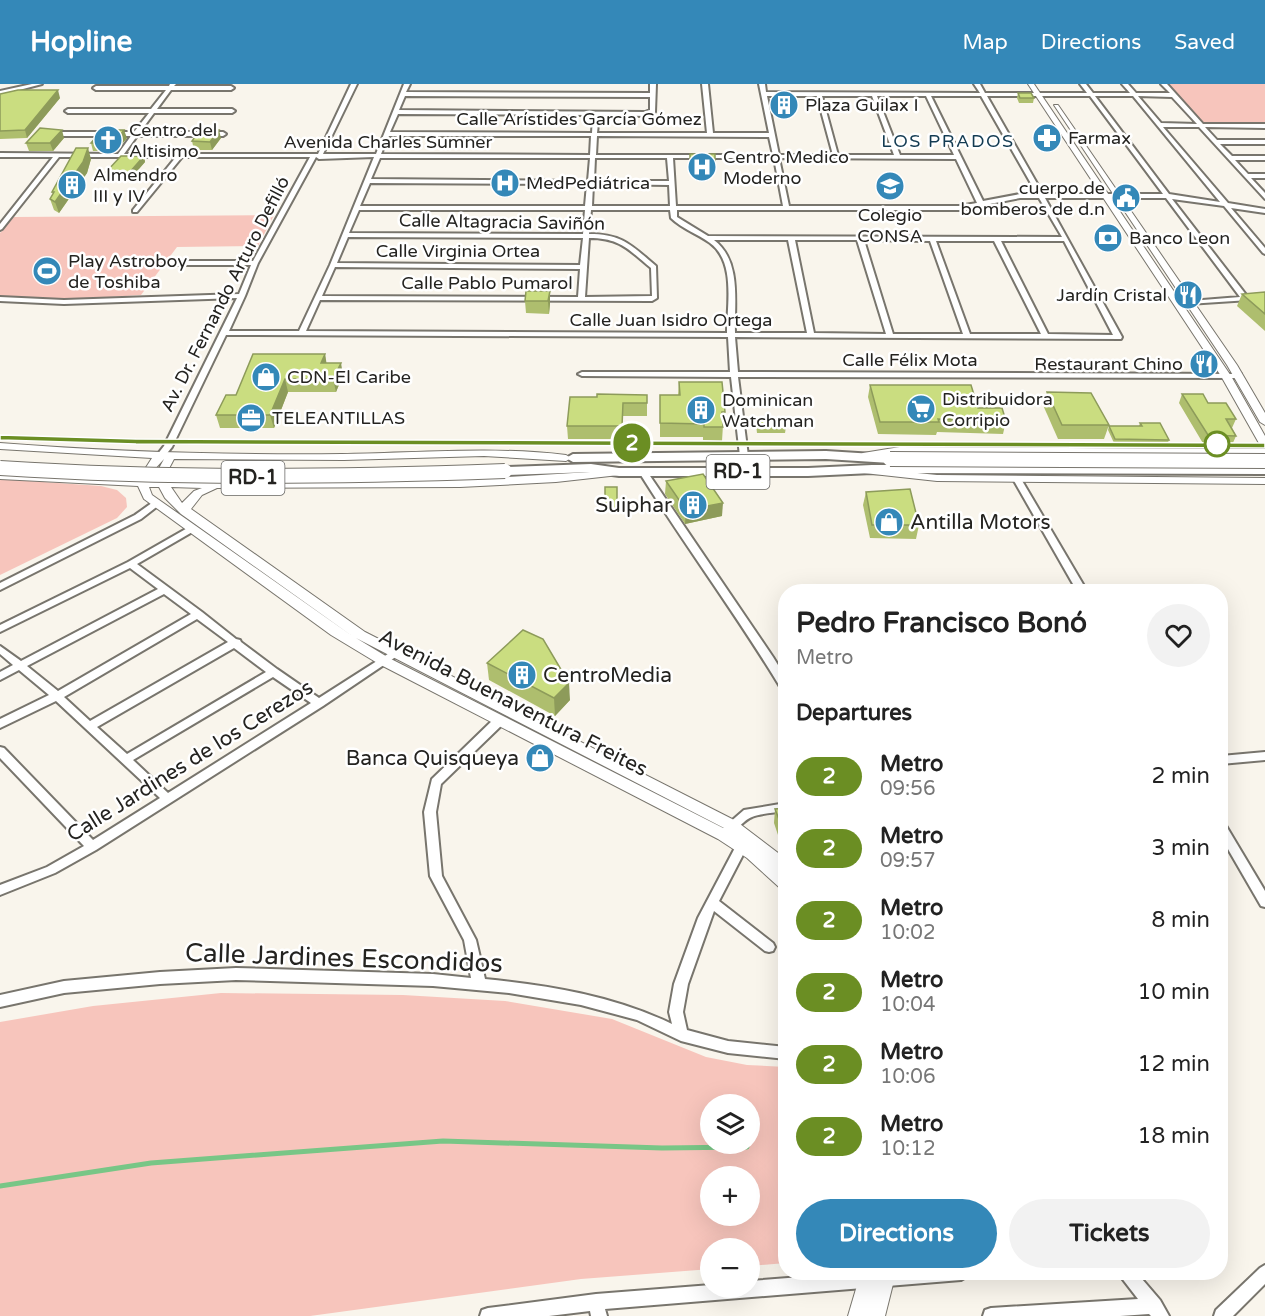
<!DOCTYPE html>
<html lang="en">
<head>
<meta charset="utf-8">
<style>
	:root { --surface:#fff; --page:#f2f2f2; --text:#222; --muted:#767676; --accent:#3488b8 }
	body { margin:0; font-family:"Varela Round",sans-serif; background:var(--page); color:var(--text); height:100vh; display:flex; flex-direction:column; font-size:22px; white-space:nowrap }
	* { box-sizing:border-box; margin:0 }
	p { font-size:20px; color:var(--muted) }
	.icon { flex:none; width:33px; height:33px; fill:none; stroke:currentColor; stroke-width:2; stroke-linecap:round; stroke-linejoin:round }
	.map { position:relative; flex:1; overflow:hidden }
	.panel { position:absolute; left:778px; top:500px; width:450px; height:696px; display:flex; flex-direction:column; background:var(--surface); border-radius:24px; box-shadow:0 6px 24px #0002 }
	.panel>* { flex:none }
	.badge { padding:0 12px; border-radius:20px; font-size:21px; line-height:39px }
	.fabs { position:absolute; left:700px; top:1010px; display:grid; gap:12px }
	.fabs a { display:grid; place-items:center; width:60px; height:60px; border-radius:50%; background:var(--surface); box-shadow:0 6px 24px #0002; font-size:30px }
	.map>.badge { position:absolute; translate:-50% -50%; box-shadow:0 0 0 3px #fff }
	h2 { padding:0 18px; font-size:22px; line-height:54px }
	.round { display:grid; place-items:center; flex:none; width:63px; height:63px; border-radius:32px; background:var(--page) }
	.head { display:flex; align-items:center; justify-content:space-between; height:102px; padding:0 18px }
	h1 { font-size:28px; font-weight:700; line-height:45px }
	.primary-button { display:flex; gap:12px; margin-top:auto; padding:12px 18px }
	.primary-button a { flex:1; height:69px; border-radius:36px; background:var(--accent); color:#fff; font-size:24px; font-weight:700; line-height:69px; text-align:center }
	.primary-button a+a { background:var(--page); color:var(--text) }
	ul { padding:0; list-style:none }
	li { display:flex; align-items:center; gap:18px; height:72px; padding:0 18px }
	li div { flex:1 }
	li b { display:block; font-size:22px }
	li em { font-style:normal }
	li .badge { min-width:66px; font-weight:700; text-align:center }
	header { display:flex; align-items:center; gap:36px; box-sizing:border-box; height:84px; padding:0 30px; background:var(--accent); color:#fff }
	header strong { font-size:28px }
	nav { display:flex; gap:33px; margin-inline-start:auto; font-size:21px }
	.map>svg:first-child { display:block }
</style>
</head>
<body>
<header>
<strong>Hopline</strong>
<nav><a>Map</a><a>Directions</a><a>Saved</a></nav>
</header>
<div class="map">
<svg width="1265" height="1232" viewBox="0 0 1265 1232">
	<rect width="100%" height="100%" fill="#f9f5ec"/>
	<g fill="#f7c5bc" fill-rule="evenodd">
		<path d="M1167,0H1265V41H1204Z"/>
		<path d="M274,131L258,162L177,163L141,211L64,216L0,212V149L14,133Z"/>
		<path d="M0,395L101,402L117,406L126,414L127,423L117,434L0,491Z"/>
		<path d="M221,909L403,911L505,917L612,935L706,973L747,981L786,983V1179L750,1182V1164H711V1185L581,1195L310,1232H0V938L93,922ZM711,1020H750V1059H711ZM711,1092H750V1131H711Z"/>
	</g>
	<g fill="none" stroke-linecap="round" stroke-linejoin="round">
		<path stroke="#78c686" stroke-width="5" d="M0,1102L151,1079L443,1057L662,1064L747,1063"/>
		<g stroke="#78756d" stroke-width="4">
			<g id="minor">
				<path d="M32,0H42L0,11V7Z"/>
				<path d="M170,0H176L174,2H231L234,4L231,6H171L157,25H232L235,27L232,29H154L140,48H223L226,50L223,52H137L124,70H318L351,0H357L323,70H376L404,0H410L406,8L650,9V0H656L655,28L646,32L599,31L597,49H707L702,0H708L713,49H769L759,0H765L766,8L980,9L974,0H980L985,9H1087L1080,0H1086L1093,9H1130L1122,0H1128L1136,9H1170L1161,0H1167L1203,40H1265V44L1205,43L1217,56H1265V60H1220L1232,72H1265V76H1235L1248,90H1265V94H1251L1265,109V115L1199,43H1163L1228,119L1265,125V129L1231,124L1265,164V170L1263,169L1224,122L1172,115L1247,212L1265,211V215L1188,220V218L1190,217L1240,213L1166,114H1045L1122,253L1121,255L735,253L738,288L1238,290H1241V294L738,293L748,372L744,375L740,372L731,293L582,292L578,290L582,288H730L728,253L226,251L172,363L164,373L161,374L157,371L164,362L237,214L64,220L0,217V213L64,216L239,210L251,181H172L169,179L172,177H253L310,73H182L137,128H133V126L176,73H59L2,145L0,146V140L53,73H0V69L118,70L131,52H49L46,50L49,48H134L149,29H68L65,27L68,25H151L166,6H96L93,4L96,2H169ZM405,12L650,13V26L645,28L399,26ZM767,12H817L833,71H779ZM822,12H872L894,71H838ZM877,12H926L954,71H900ZM931,12H981L1037,110H1020L983,117ZM987,12H1090L1163,110H1043ZM1095,12H1133L1220,118L1169,110ZM1138,12L1172,13L1197,40L1161,39ZM398,30L593,31L592,49L390,48ZM389,52H591L590,71L381,70ZM597,52L769,53L773,71H596ZM316,73L319,75L374,73L330,181L299,247H229L245,212L258,179ZM380,74H590L588,97L371,95ZM595,74H667L669,97H594ZM673,74H774L783,122H676ZM779,74L956,75L977,119L959,122H789ZM370,99L587,100L585,122H360ZM593,100L669,101L670,122H592ZM1020,114H1039L1062,153L708,152L677,133V126H959ZM359,126H585L583,150L349,149ZM591,126H670L671,134C682,145 698,150 710,159C736,178 727,221 727,249L306,247L320,216L652,217L657,214L656,182C632,162 623,150 589,150ZM348,153L583,154L580,181L337,179ZM589,154C620,154 628,165 651,184L652,212L585,213ZM714,156H788L807,249H735C734,219 742,177 714,156ZM795,156H857L886,250L814,249ZM864,156L930,157L963,250H893ZM936,157H994L1041,250H970ZM1001,157H1064L1113,251L1048,250ZM335,183L580,185L578,213L322,212Z"/>
				<path d="M643,385L646,386L773,573L786,594V607L782,606C737,531 685,462 639,388Z"/>
				<path d="M1017,392L1021,395L1087,507H1077L1013,395Z"/>
				<path d="M156,416L160,419L159,421L141,435L0,506V499L135,431Z"/>
				<path d="M191,442L194,443L195,445L194,447L137,480L202,528L236,555L240,556L241,558L277,585L319,614L391,568L395,567L400,570L323,622L96,766L55,789L0,811V801L47,783L84,762L0,674V663L4,664L93,756L160,714L56,617L0,644V635L49,611L19,586L0,596V588L13,581L0,570V562L21,577L158,505L130,484L0,548V541L128,478ZM164,510L191,530L58,607L27,582ZM197,535L228,558L90,637L64,613ZM234,564L266,588L127,670L97,643ZM273,593L311,619L168,709L133,676Z"/>
				<path d="M499,633L503,634L504,637L503,640L441,700L436,728L442,792L476,856L485,895C548,901 614,912 672,940L669,928L674,900L698,834L737,760L741,758L745,760L747,763L719,817L773,859L775,863L773,867L769,868L765,867L714,827L688,900L683,928L687,946L728,957L786,963V975L728,969L681,957L637,936L581,921L509,909L433,902L236,896L160,900L64,909L0,923V911L64,897L160,888L236,884L433,890L471,894L464,856L430,792L424,728L432,695L495,634Z"/>
				<path d="M1265,668V676L1221,680V672Z"/>
				<path d="M786,719V727C776,729 761,729 752,733C741,737 735,752 723,749L721,746L744,726Z"/>
				<path d="M1221,738L1225,740L1265,807V823L1261,822L1221,753Z"/>
				<path d="M1265,1181V1200L1233,1232H1214L1216,1226L1260,1184Z"/>
				<path d="M866,1188H969L966,1193L961,1196L605,1225L607,1232H591L590,1227L549,1232H480L482,1226L488,1224L596,1210L711,1201V1203H750V1197Z"/>
				<path d="M1118,1188H1136L1160,1216L1169,1232H1151L1149,1230L1120,1232H983L985,1226L991,1224L1138,1215L1121,1193Z"/>
			</g>
		</g>
		<g stroke="#78756d" stroke-width="2">
			<g id="major">
				<path d="M1028,0H1034L1231,292L1265,352V364L1260,361L1221,292Z"/>
				<path d="M1054,21H1058L1237,281L1265,329V341L1260,338L1227,281Z"/>
				<path d="M0,359C114,368 228,371 342,370C417,369 491,362 566,371L571,374L566,377L484,372L344,376L174,375L165,392L168,397L460,396L623,386V390L619,391L556,398L460,403L217,404L202,411L191,425L365,548L736,737L786,775V806L780,804L747,774L718,755L379,580L331,551L144,415L138,402L0,395V389L138,396L152,374L0,365ZM164,375L155,392L156,396H149L153,387ZM149,403H159L165,414L181,430L355,554L152,411ZM171,403L202,404L194,407L182,419ZM356,554L726,745L727,746L389,574Z"/>
				<path d="M900,363L1265,365V371L900,369L863,375L858,372L863,369Z"/>
				<path d="M868,384L937,391L1265,394V400L937,397L864,389V385Z"/>
				<path d="M861,1188H896L885,1232H848Z"/>
			</g>
		</g>
		<g stroke="#78756d" stroke-width="4">
			<g id="highway">
				<path d="M826,367L890,371L897,375L890,379L826,375L573,378L566,374L573,370Z"/>
				<path d="M591,380L619,384H808L872,381L1265,382V390L872,389L808,392H619L591,388L505,391L498,387L505,383Z"/>
			</g>
		</g>
		<use href="#minor" fill="#fff" fill-rule="evenodd"/>
		<use href="#major" fill="#fff" fill-rule="evenodd"/>
		<use href="#highway" fill="#fff" fill-rule="evenodd"/>
		<g stroke="#78756d" stroke-width="16" stroke-linecap="butt">
			<g id="highway-bridge">
				<path d="M890,375L1265,377"/>
				<path d="M0,384C168,395 336,393 505,387"/>
			</g>
		</g>
		<use href="#highway-bridge" stroke="#fff" stroke-width="14"/>
	</g>
	<g fill="#aebe6e">
		<path d="M1018,9L1034,14L1033,19H1019L1017,14Z"/>
		<path d="M0,10L60,14L27,54L0,55Z"/>
		<path d="M64,54L53,67H29L26,59Z"/>
		<path d="M127,54L116,67H93L91,59Z"/>
		<path d="M221,54L212,66H194L192,57Z"/>
		<path d="M690,70L715,80V88H690Z"/>
		<path d="M144,72L145,78L131,94H108L106,88Z"/>
		<path d="M91,75L87,89L59,129L54,126L50,115L53,110L52,108Z"/>
		<path d="M550,207V219L549,230L526,229L525,217Z"/>
		<path d="M1265,208V247L1237,222L1242,210Z"/>
		<path d="M325,270L326,279L343,291L336,308H288L274,344H220L216,331L236,311Z"/>
		<path d="M679,298L725,328L724,341H723L722,357L703,356V353H660V311H678Z"/>
		<path d="M870,301L978,324L1006,337L1003,350L937,348L936,351L878,350L868,313Z"/>
		<path d="M1047,308L1109,341L1104,355H1058L1043,321Z"/>
		<path d="M1182,310L1208,319L1236,335L1232,344L1236,352L1232,361H1204L1179,319Z"/>
		<path d="M647,311V332H623L622,355H568L567,342L597,313Z"/>
		<path d="M757,334L786,343L785,349H757L756,340Z"/>
		<path d="M1140,339L1169,356L1167,361L1114,359L1108,346L1109,342H1139Z"/>
		<path d="M666,397L722,432L685,440L665,410Z"/>
		<rect x="605" y="403" width="12" height="25"/>
		<path d="M866,408L919,441L916,455L870,454L863,421Z"/>
		<path d="M487,579L570,616L555,632L489,596Z"/>
		<path d="M532,672H547L540,679L532,675Z"/>
		<path d="M786,724V759L781,760L774,739L775,725Z"/>
	</g>
	<g fill="#8d9b5a">
		<path d="M58,6L60,14L27,54L25,46Z"/>
		<path d="M62,46L64,54L53,67L50,59Z"/>
		<path d="M124,46L127,54L116,67L114,59Z"/>
		<path d="M219,46L221,54L212,66L210,58Z"/>
		<path d="M88,64L91,75L87,89L59,129L55,118Z"/>
		<path d="M144,72L145,78L131,94L129,89Z"/>
		<path d="M550,207V219L549,230L548,217Z"/>
		<path d="M325,270L327,282L321,279Z"/>
		<path d="M341,279L343,291L336,308L333,295Z"/>
		<path d="M285,295L288,308L274,344L270,331Z"/>
		<path d="M723,419L722,432L685,440L686,426Z"/>
		<path d="M569,599L570,616L555,632L554,614Z"/>
		<path d="M547,668V672L540,679V676Z"/>
	</g>
	<g fill="#cadd80" stroke="#8d9b5a" stroke-width="1.5">
		<path d="M18,6H58L25,46L0,47V10Z"/>
		<path d="M1018,9H1031L1034,14H1020Z"/>
		<path d="M40,44L62,46L50,59H26Z"/>
		<path d="M102,46H124L114,59H91Z"/>
		<path d="M200,46H219L210,58L192,57Z"/>
		<path d="M76,64H88L83,78L55,118L50,115L54,108H52Z"/>
		<rect x="690" y="70" width="25" height="10"/>
		<path d="M121,72H144L129,89L106,88Z"/>
		<path d="M526,207H550L548,217H525Z"/>
		<path d="M1265,208V230L1242,210Z"/>
		<path d="M253,270H325L321,279H341L333,295H285L270,331H216L226,311H236Z"/>
		<path d="M679,298H722L725,328H722L723,343H704V340L660,339V311H680Z"/>
		<path d="M870,301H971L978,324H1002L1006,337L938,335L939,338H880Z"/>
		<path d="M1047,308L1091,309L1109,341H1062Z"/>
		<path d="M597,310L647,311V319H623L622,342H567L570,313H597Z"/>
		<path d="M1182,310H1203L1208,319H1226L1236,335H1226L1236,352L1208,351Z"/>
		<path d="M757,334H785L786,343L758,342Z"/>
		<path d="M1140,339H1160L1169,356L1115,355L1109,342H1142Z"/>
		<path d="M703,390L723,419L686,426L666,397Z"/>
		<rect x="605" y="403" width="12" height="22"/>
		<path d="M910,405L919,441H872L866,408Z"/>
		<path d="M523,546L543,555L569,599L554,614L487,579Z"/>
		<path d="M539,665L547,668L540,676L532,672Z"/>
		<path d="M786,724V745L783,746L775,725Z"/>
	</g>
	<path fill="#6b8e23" stroke="#fff" stroke-width="1.5" d="M0,351L136,355L1265,359V364L136,360L0,356Z"/>
	<defs>
		<g id="building-disc" transform="scale(1.5)"><circle r="9.5" fill="#3488b8" stroke="#fff"/><path d="M-4-6H4V6H1V3H-1V6H-4ZM-2.5-4.3h1.7v1.8h-1.7ZM.8-4.3h1.7v1.8H.8ZM-2.5-1h1.7V.8h-1.7ZM.8-1h1.7V.8H.8Z" fill="#fff"/></g>
		<g id="pharmacy-disc" transform="scale(1.5)"><circle r="9.5" fill="#3488b8" stroke="#fff"/><path d="M-2-6h4v4h4v4h-4v4h-4v-4h-4v-4h4Z" fill="#fff"/></g>
		<g id="church-disc" transform="scale(1.5)"><circle r="9.5" fill="#3488b8" stroke="#fff"/><path d="M-1.2-6h2.4v3.5h3.3v2.4h-3.3V6h-2.4V-.1h-3.3v-2.4h3.3Z" fill="#fff"/></g>
		<g id="hospital-disc" transform="scale(1.5)"><circle r="9.5" fill="#3488b8" stroke="#fff"/><path d="M-5-5h3v3.5h4V-5h3V5h-3V1.5h-4V5h-3Z" fill="#fff"/></g>
		<g id="school-disc" transform="scale(1.5)"><circle r="9.5" fill="#3488b8" stroke="#fff"/><path d="M0-5L7-2L0 1L-7-2ZM-4 1L0 2.5L4 1V4Q0 6-4 4Z" fill="#fff"/></g>
		<g id="civic-disc" transform="scale(1.5)"><circle r="9.5" fill="#3488b8" stroke="#fff"/><path d="M-.6-6.5H3V-4.5H.6V-3L4-1V1h2V6H-6V1h2V-1L-.6-3ZM-1.2 2.5V6h2.4V2.5Z" fill="#fff"/></g>
		<g id="bank-disc" transform="scale(1.5)"><circle r="9.5" fill="#3488b8" stroke="#fff"/><path d="M-6-4H6V4H-6ZM0-2.3a2.3 2.3 0 1 0 0 4.6a2.3 2.3 0 1 0 0-4.6Z" fill="#fff"/></g>
		<g id="stadium-disc" transform="scale(1.5)"><circle r="9.5" fill="#3488b8" stroke="#fff"/><path d="M0-5a6.5 5 0 1 0 0 10a6.5 5 0 1 0 0-10ZM-3.5-1.8h7v3.6h-7Z" fill="#fff"/></g>
		<g id="restaurant-disc" transform="scale(1.5)"><circle r="9.5" fill="#3488b8" stroke="#fff"/><path d="M-5-6h1v4h1v-4h1v4h1v-4h1v5L-1.5 .5V6h-2V.5L-5-1ZM5-6V6H3V1.5H1.5Q1.5-4 5-6Z" fill="#fff"/></g>
		<g id="shop-disc" transform="scale(1.5)"><circle r="9.5" fill="#3488b8" stroke="#fff"/><path d="M-5-2.5h2.3a2.7 3.5 0 0 1 5.4 0H5L5.5 6h-11ZM-1.5-2.5h3a1.5 2.3 0 0 0-3 0Z" fill="#fff"/></g>
		<g id="supermarket-disc" transform="scale(1.5)"><circle r="9.5" fill="#3488b8" stroke="#fff"/><path d="M-6-5.5h2.5l.6 2H6L4.5 2H-2.5L-4.4-4H-6ZM-1.5 3.2a1.3 1.3 0 1 0 .1 0ZM3 3.2a1.3 1.3 0 1 0 .1 0Z" fill="#fff"/></g>
		<g id="office-disc" transform="scale(1.5)"><circle r="9.5" fill="#3488b8" stroke="#fff"/><path d="M-6-3h4V-5.5h4V-3h4V5H-6ZM-1-4.5V-3h2v-1.5ZM-6 0V1H6V0Z" fill="#fff"/></g>
	</defs>
	<g fill-rule="evenodd">
		<use href="#building-disc" x="784" y="21"/>
		<use href="#pharmacy-disc" x="1047" y="54"/>
		<use href="#church-disc" x="108" y="56"/>
		<use href="#hospital-disc" x="702" y="83"/>
		<use href="#hospital-disc" x="505" y="99"/>
		<use href="#building-disc" x="72" y="101"/>
		<use href="#school-disc" x="890" y="102"/>
		<use href="#civic-disc" x="1126" y="114"/>
		<use href="#bank-disc" x="1108" y="154"/>
		<use href="#stadium-disc" x="47" y="187"/>
		<use href="#restaurant-disc" x="1188" y="211"/>
		<use href="#restaurant-disc" x="1204" y="280"/>
		<use href="#shop-disc" x="266" y="293"/>
		<use href="#supermarket-disc" x="921" y="325"/>
		<use href="#building-disc" x="701" y="326"/>
		<use href="#office-disc" x="251" y="334"/>
		<use href="#building-disc" x="693" y="421"/>
		<use href="#shop-disc" x="889" y="438"/>
		<use href="#building-disc" x="522" y="591"/>
		<use href="#shop-disc" x="540" y="674"/>
	</g>
	<circle fill="#fff" stroke="#6b8e23" stroke-width="3" cx="1217" cy="360" r="12"/>
	<g text-anchor="middle" dominant-baseline="central" stroke-width="5" stroke-linejoin="round" paint-order="stroke">
		<g font-size="18" fill="#242320" stroke="#fff" text-anchor="start">
			<text x="805" y="21">Plaza Guilax I</text>
			<text x="129" y="46">Centro del<tspan x="129" dy="21">Altisimo</tspan></text>
			<text x="1068" y="54">Farmax</text>
			<text x="723" y="73">Centro Medico<tspan x="723" dy="21">Moderno</tspan></text>
			<text x="93" y="91">Almendro<tspan x="93" dy="21">III y IV</tspan></text>
			<text x="526" y="99">MedPediátrica</text>
			<text x="1105" y="104" text-anchor="end">cuerpo de<tspan x="1105" dy="21">bomberos de d.n</tspan></text>
			<text x="890" y="131" text-anchor="middle">Colegio<tspan x="890" dy="21">CONSA</tspan></text>
			<text x="1129" y="154">Banco Leon</text>
			<text x="68" y="177">Play Astroboy<tspan x="68" dy="21">de Toshiba</tspan></text>
			<text x="1167" y="211" text-anchor="end">Jardín Cristal</text>
			<text x="1183" y="280" text-anchor="end">Restaurant Chino</text>
			<text x="287" y="293">CDN-El Caribe</text>
			<text x="942" y="315">Distribuidora<tspan x="942" dy="21">Corripio</tspan></text>
			<text x="722" y="316">Dominican<tspan x="722" dy="21">Watchman</tspan></text>
			<text x="272" y="334">TELEANTILLAS</text>
		</g>
		<g font-size="18" fill="#242320" stroke="#fff">
			<text x="579" y="35">Calle Arístides García Gómez</text>
			<text x="388" y="58">Avenida Charles Sumner</text>
			<text transform="translate(502 138) rotate(1)">Calle Altagracia Saviñón</text>
			<text x="458" y="167">Calle Virginia Ortea</text>
			<text x="487" y="199">Calle Pablo Pumarol</text>
			<text transform="translate(225 210) rotate(-63)">Av. Dr. Fernando Arturo Defilló</text>
			<text x="671" y="236">Calle Juan Isidro Ortega</text>
			<text x="910" y="276">Calle Félix Mota</text>
		</g>
		<g font-size="18" letter-spacing="1.5" fill="#133b52" stroke="#fff">
			<text x="948" y="57">LOS PRADOS</text>
		</g>
		<g fill="#fff" stroke="#666563" stroke-width="1.5">
			<rect x="706.5" y="371" width="63" height="34" rx="4.5"/>
			<rect x="221.5" y="377" width="63" height="34" rx="4.5"/>
		</g>
		<g font-size="20" font-weight="bold" fill="#242320">
			<text x="738" y="388">RD-1</text>
			<text x="253" y="394">RD-1</text>
		</g>
		<g font-size="21" fill="#242320" stroke="#fff" text-anchor="end">
			<text x="672" y="421">Suiphar</text>
			<text x="910" y="438" text-anchor="start">Antilla Motors</text>
			<text x="543" y="591" text-anchor="start">CentroMedia</text>
			<text x="519" y="674">Banca Quisqueya</text>
		</g>
		<g font-size="21" fill="#242320" stroke="#fff">
			<text transform="translate(513 619) rotate(27)">Avenida Buenaventura Freites</text>
			<text transform="translate(190 677) rotate(-32)">Calle Jardines de los Cerezos</text>
		</g>
		<g font-size="26" fill="#242320" stroke="#fff">
			<text transform="translate(344 874) rotate(2)">Calle Jardines Escondidos</text>
		</g>
	</g>
</svg>
<div class="fabs">
<a><svg class="icon" aria-label="layers" viewBox="0 0 24 24"><path d="M12 4l9 5-9 5-9-5zM3 14l9 5 9-5"/></svg></a>
<a>+</a>
<a>−</a>
</div>
<b class="badge" style="left:632px;top:359px;background:#6b8e23;color:#fff">2</b>
<section class="panel">
<div class="head"><div><h1>Pedro Francisco Bonó</h1><p>Metro</p></div><a class="round"><svg class="icon" aria-label="heart" viewBox="0 0 24 24"><path d="M12 20l-8-8c-3-5 5-10 8-4 3-6 11-1 8 4z"/></svg></a></div>
<h2>Departures</h2>
<ul>
<li><span class="badge" style="background:#6b8e23;color:#fff">2</span><div><b>Metro</b><p>09:56</p></div><em>2 min</em></li>
<li><span class="badge" style="background:#6b8e23;color:#fff">2</span><div><b>Metro</b><p>09:57</p></div><em>3 min</em></li>
<li><span class="badge" style="background:#6b8e23;color:#fff">2</span><div><b>Metro</b><p>10:02</p></div><em>8 min</em></li>
<li><span class="badge" style="background:#6b8e23;color:#fff">2</span><div><b>Metro</b><p>10:04</p></div><em>10 min</em></li>
<li><span class="badge" style="background:#6b8e23;color:#fff">2</span><div><b>Metro</b><p>10:06</p></div><em>12 min</em></li>
<li><span class="badge" style="background:#6b8e23;color:#fff">2</span><div><b>Metro</b><p>10:12</p></div><em>18 min</em></li>
</ul>
<div class="primary-button"><a>Directions</a><a>Tickets</a></div>
</section>
</div>
</body>
</html>
